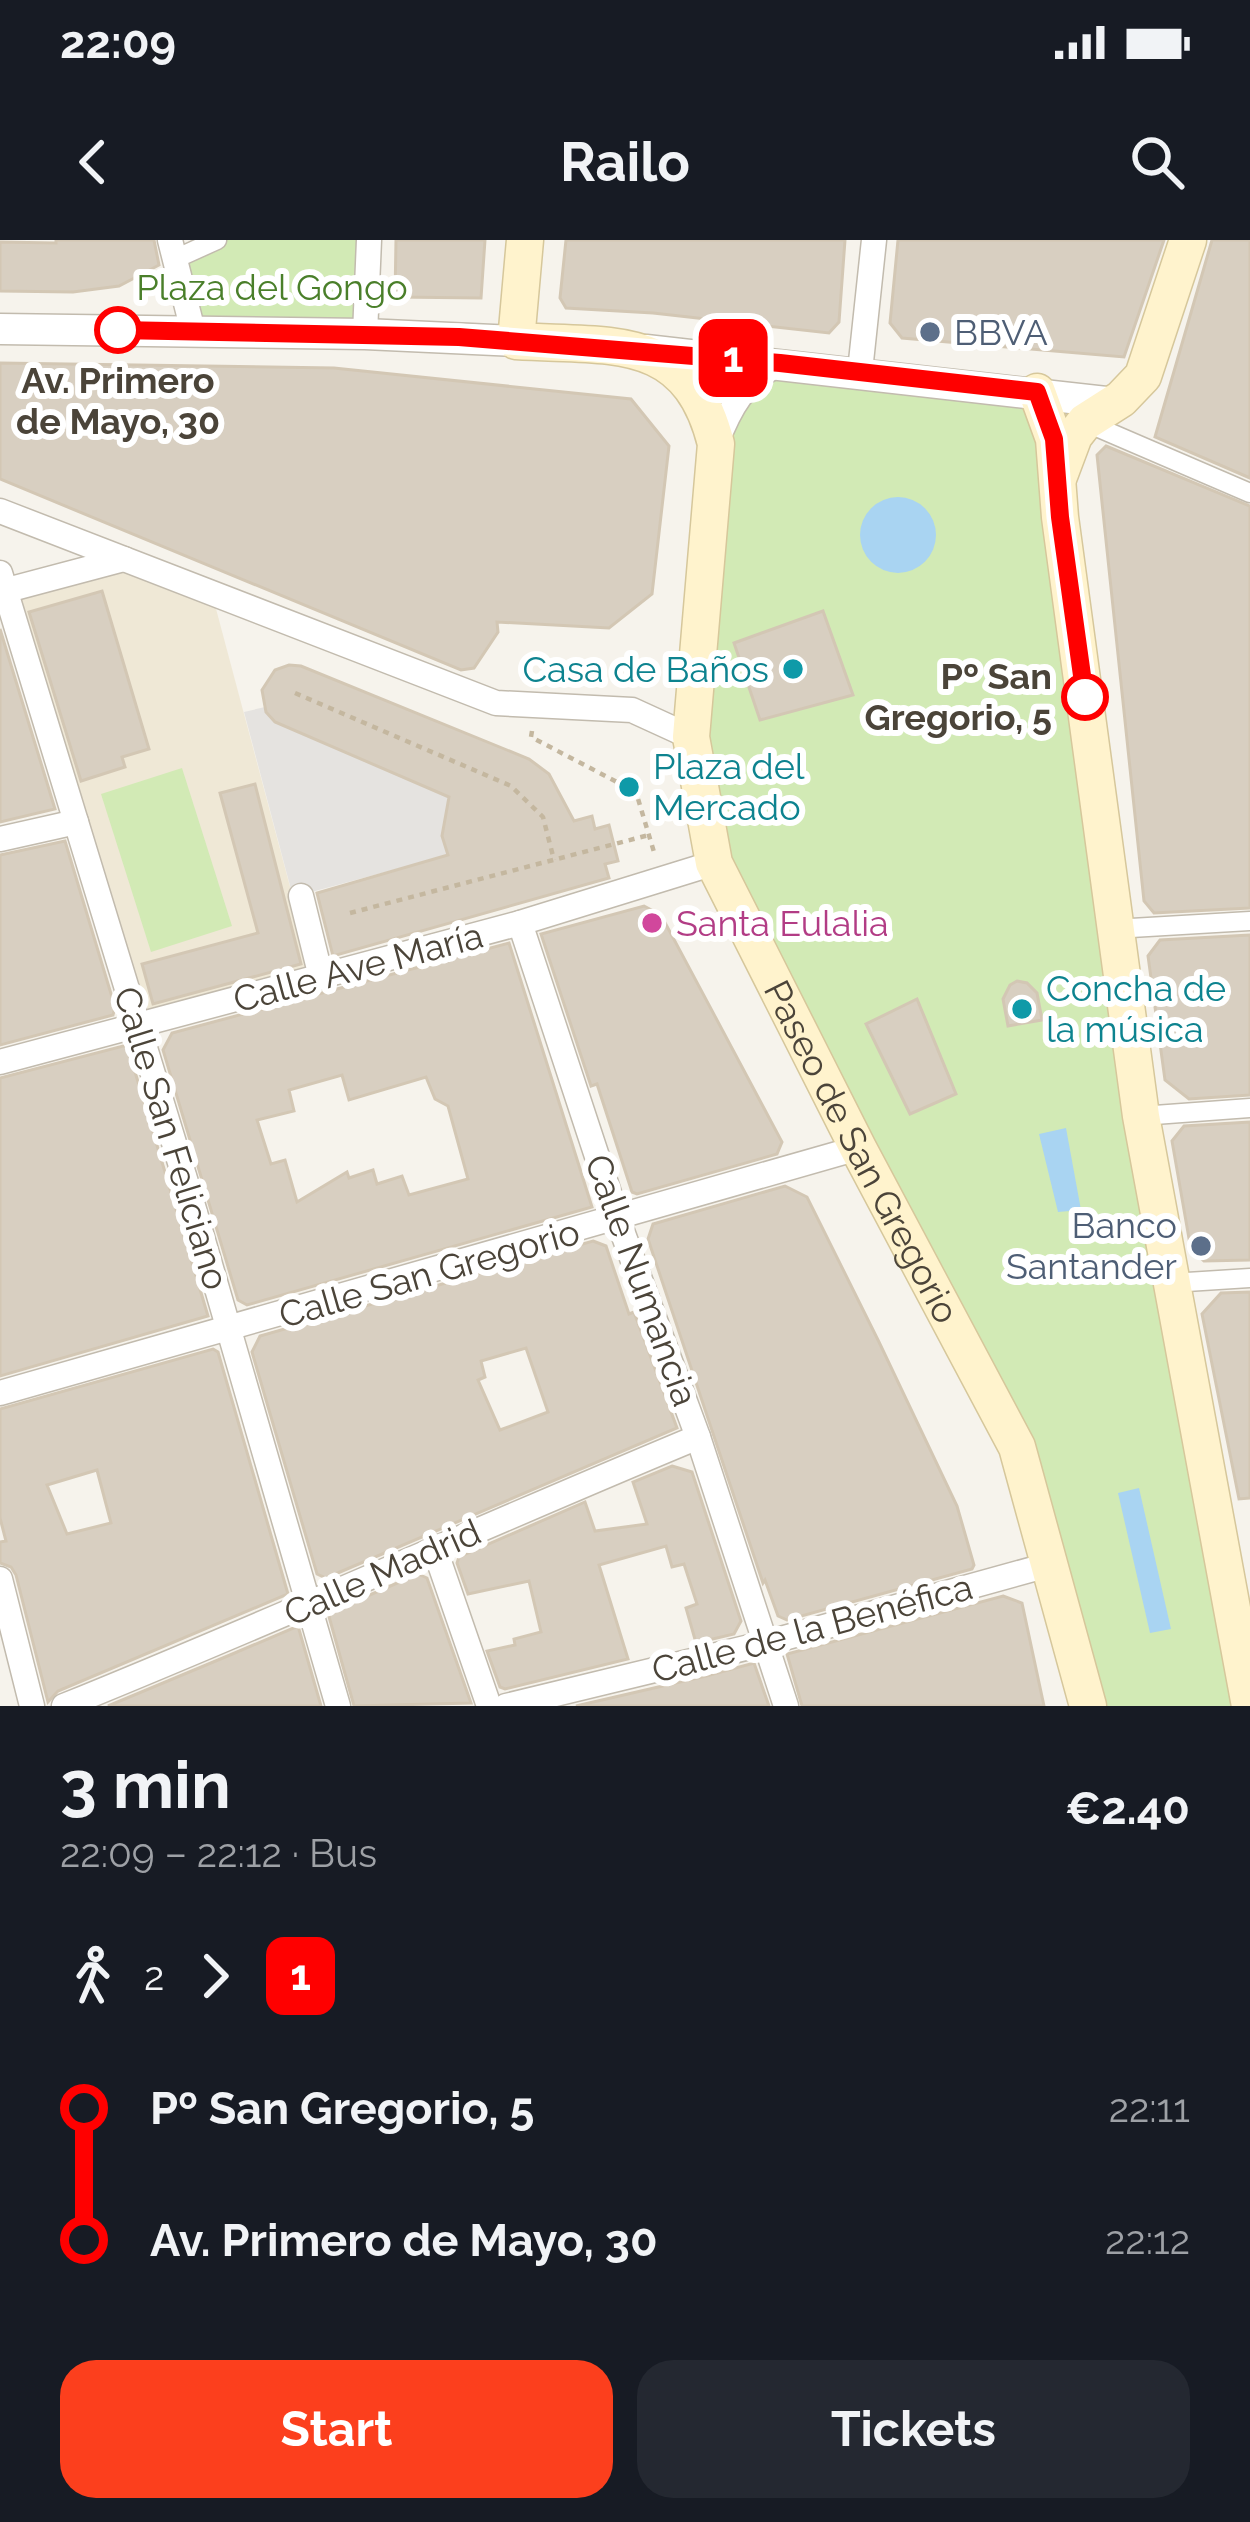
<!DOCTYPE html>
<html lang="en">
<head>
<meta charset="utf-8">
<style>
	:root { --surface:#171b24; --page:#242831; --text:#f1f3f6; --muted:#9ea1a6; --accent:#fc3f1d }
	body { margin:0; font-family:Raleway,sans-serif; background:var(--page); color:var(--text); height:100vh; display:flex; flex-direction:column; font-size:45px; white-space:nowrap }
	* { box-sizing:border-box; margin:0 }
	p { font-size:39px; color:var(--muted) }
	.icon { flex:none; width:66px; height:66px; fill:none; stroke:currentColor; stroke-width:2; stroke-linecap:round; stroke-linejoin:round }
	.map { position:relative; height:1466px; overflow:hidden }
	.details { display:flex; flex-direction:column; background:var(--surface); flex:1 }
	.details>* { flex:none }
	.badge { padding:0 24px; border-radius:18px; font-size:42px; line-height:78px }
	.map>.badge { position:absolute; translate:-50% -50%; box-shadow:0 0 0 6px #fff }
	.legs { display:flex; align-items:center; gap:18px; height:132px; padding:0 60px; font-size:39px }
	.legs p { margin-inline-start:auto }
	.summary { display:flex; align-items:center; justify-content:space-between; height:204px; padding:0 60px }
	h1 { font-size:66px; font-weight:700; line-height:90px }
	.primary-button { display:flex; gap:24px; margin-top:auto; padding:24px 60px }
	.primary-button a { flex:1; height:138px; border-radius:36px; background:var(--accent); color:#fff; font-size:48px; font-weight:700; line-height:138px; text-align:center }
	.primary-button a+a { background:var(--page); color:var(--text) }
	ul { padding:0 60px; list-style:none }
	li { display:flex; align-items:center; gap:42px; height:132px; font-size:45px }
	li i { display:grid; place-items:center; width:18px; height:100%; margin:0 15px; background:currentColor }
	li i::after { content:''; width:30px; height:30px; margin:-15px; border:9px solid; border-radius:50%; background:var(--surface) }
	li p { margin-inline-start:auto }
	li:first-child i { background:linear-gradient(#0000 50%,currentColor 0) }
	li:last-child i { background:linear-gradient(currentColor 50%,#0000 0) }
	.status { display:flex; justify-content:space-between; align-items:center; height:84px; padding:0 60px; background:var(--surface); direction:ltr }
	.status svg { height:33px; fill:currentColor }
	header { display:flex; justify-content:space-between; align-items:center; height:156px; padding:0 60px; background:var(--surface); font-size:54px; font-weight:700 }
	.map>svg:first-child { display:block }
</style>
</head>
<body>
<div class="status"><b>22:09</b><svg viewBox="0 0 49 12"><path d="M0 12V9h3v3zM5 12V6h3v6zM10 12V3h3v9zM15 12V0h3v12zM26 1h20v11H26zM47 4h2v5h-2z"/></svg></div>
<header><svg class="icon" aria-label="back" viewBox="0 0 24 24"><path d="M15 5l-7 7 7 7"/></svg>Railo<svg class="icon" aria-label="search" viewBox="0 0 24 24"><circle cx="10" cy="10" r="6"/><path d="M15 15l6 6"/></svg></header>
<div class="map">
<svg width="1250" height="1466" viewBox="0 0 1250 1466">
	<rect width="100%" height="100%" fill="#f6f3ec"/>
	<path fill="#efe8d6" d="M127,328L215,365L313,733L144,777L15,357Z"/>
	<g fill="#d2eab5">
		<path d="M217,0H369L365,94L193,91L175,19Z"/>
		<path d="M760,133L1032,150L1250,1466H1089L1017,1207L714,623L699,422L716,204Z"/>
		<path d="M182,528L232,686L151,712L101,554Z"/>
	</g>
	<path fill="#e5e3e0" d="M265,467L275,482L452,559L448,615L293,657L244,472Z"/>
	<g fill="#a9d4f2">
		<circle cx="898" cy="295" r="38"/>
		<path d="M1066,888L1081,970L1058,972L1039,894Z"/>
		<path d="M1139,1248L1171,1389L1150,1393L1118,1253Z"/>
	</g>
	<g fill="#d8cfc1" stroke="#d3c7b4" stroke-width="3" fill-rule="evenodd">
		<path d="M56,0H154L159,25L119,46L73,52L0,51V2L56,3Z"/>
		<path d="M396,0H485L481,58L395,57Z"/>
		<path d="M566,0H845L839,82L829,93L653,73L566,68L560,58Z"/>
		<path d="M898,0H1164L1124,117L902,98L890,83Z"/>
		<path d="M1212,0H1250V238L1155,197Z"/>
		<path d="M0,123L334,128L631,159L669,206L652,354L609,388L497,382L498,392L474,428L461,430L0,239Z"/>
		<path d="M1106,206L1250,266V668L1154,673L1144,661L1097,215Z"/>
		<path d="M102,351L149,509L122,517L125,527L81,541L29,372Z"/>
		<path d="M823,371L853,455L760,480L734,403Z"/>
		<path d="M0,389L55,569L0,582Z"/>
		<path d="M289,425L301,426L529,519L549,534L574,581L592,576L595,589L609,585L618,621L605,624L609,638L333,716L317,653L448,615L442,596L449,557L275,482L266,472L262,450L275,430Z"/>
		<path d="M255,544L301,724L153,764L142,724L258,693L220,553Z"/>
		<path d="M65,601L115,767L113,775L0,805V615Z"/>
		<path d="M644,666L661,675L782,902L777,914L637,954L632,952L597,844L591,846L541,694Z"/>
		<path d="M1250,695V855L1189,859L1165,840L1148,716L1160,700Z"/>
		<path d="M509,703L592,967L247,1065L238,1060L163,810L172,793ZM342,835L349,860L426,837L435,859L448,866L468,939L409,955L402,936L377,944L373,930L349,938L347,932L297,962L285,920L271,924L257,880L294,871L289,850Z"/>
		<path d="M1017,741L1027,743L1037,753L1042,780L1008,786L1003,759L1010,745Z"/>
		<path d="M917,759L956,854L910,874L866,784Z"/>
		<path d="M127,805L208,1076L0,1136V838Z"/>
		<path d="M1250,882V1020L1204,1021L1191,1010L1172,901L1184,886Z"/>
		<path d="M785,946L807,957L879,1102L957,1266L974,1325L972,1329L787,1380L778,1376L765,1340L763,1343L648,999L653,984Z"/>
		<path d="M593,1001L606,1006L629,1074L634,1072L677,1188L326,1338L317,1334L252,1112L260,1096ZM526,1108L548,1172L500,1190L478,1140L485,1137L481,1121Z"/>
		<path d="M1250,1052V1258L1239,1259L1202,1074L1221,1053Z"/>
		<path d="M213,1109L218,1112L288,1354L58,1451L48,1462L16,1335L11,1327L0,1323V1302L6,1301L0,1278V1169ZM97,1230L111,1283L67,1294L47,1245Z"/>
		<path d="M672,1226L692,1232L741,1381L734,1394L696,1403L686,1368L697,1364L684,1324L672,1327L666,1306L599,1325L628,1419L505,1449L500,1447L487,1411L515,1405L514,1399L541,1392L529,1341L468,1354L457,1323L459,1317L585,1262L595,1291L647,1284L633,1242Z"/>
		<path d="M418,1334L427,1338L471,1463L354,1466L328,1373Z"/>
		<path d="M1003,1356L1022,1363L1044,1466H802L787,1414Z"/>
		<path d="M298,1386L321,1466H108L230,1415Z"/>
		<path d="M754,1423L769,1466H576L706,1436Z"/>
	</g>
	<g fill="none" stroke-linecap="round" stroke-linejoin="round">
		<g stroke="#c2bbae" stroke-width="21">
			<g id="pedestrian">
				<path d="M175,19L217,0"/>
				<path d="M1085,182L1250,253"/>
				<path d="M1114,689L1250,681"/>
				<path d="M1141,876L1250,868"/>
				<path d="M1171,1043L1250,1038"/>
			</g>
		</g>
		<g stroke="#c2bbae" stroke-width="27">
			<g id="minor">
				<path d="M170,0L193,91"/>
				<path d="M365,94L369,0"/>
				<path d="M860,131L874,0"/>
				<path d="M716,204C730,167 744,142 780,123"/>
				<path d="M0,271L496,463L632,470L691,497"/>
				<path d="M0,333L189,952L338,1466"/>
				<path d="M0,352L124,319"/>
				<path d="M0,599L76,582"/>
				<path d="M301,656L321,737"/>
				<path d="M520,683L618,980L698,1197L786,1466"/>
				<path d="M0,822L520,683L714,623"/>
				<path d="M0,1153L858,908"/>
				<path d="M434,1307L489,1466"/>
				<path d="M0,1339L32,1466"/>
				<path d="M64,1466C277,1380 486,1285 698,1197"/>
				<path d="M506,1466L766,1403L1048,1325"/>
			</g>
		</g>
		<g stroke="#c2bbae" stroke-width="33">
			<g id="tertiary">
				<path d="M0,89L365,94L516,101"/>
				<path d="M646,110L1115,163"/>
			</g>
		</g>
		<g stroke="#d6c79b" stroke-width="39">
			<g id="secondary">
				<path id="s1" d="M525,0L516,101C610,107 688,91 716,204L691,497L714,623L858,908L1017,1207L1088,1466"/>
				<path d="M1037,152L1054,199L1060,277L1141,876L1250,1466"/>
				<path d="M1059,236L1074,196L1085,182L1121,159L1143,136L1188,0"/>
			</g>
		</g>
		<g stroke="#c4b79f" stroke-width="4.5" stroke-dasharray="6 6" stroke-linecap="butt">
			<path d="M295,453L511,546L543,577L554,620"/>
			<path d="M532,491L531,497L636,552L654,612"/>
			<path d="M350,673L649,595"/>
		</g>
		<use href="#pedestrian" stroke="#fff" stroke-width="18"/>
		<use href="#minor" stroke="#fff" stroke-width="24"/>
		<use href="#tertiary" stroke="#fff" stroke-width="30"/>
		<use href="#secondary" stroke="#fff3cd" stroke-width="36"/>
	</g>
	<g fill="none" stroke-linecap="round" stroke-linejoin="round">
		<g stroke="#fff" stroke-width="27">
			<path id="line-1" d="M118,90L459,97L780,123L1037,152L1054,199L1060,277L1085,457"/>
		</g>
		<use href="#line-1" stroke="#f00" stroke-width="18"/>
	</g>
	<g fill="#fff" stroke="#f00" stroke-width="6">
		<circle cx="118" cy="90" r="21"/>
		<circle cx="1085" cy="457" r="21"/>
	</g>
	<g fill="#5c6f8a" stroke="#fff" stroke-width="4.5">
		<circle cx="930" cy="92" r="12"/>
		<circle cx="1201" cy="1006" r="12"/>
	</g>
	<g fill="#0f9aa8" stroke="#fff" stroke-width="4.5">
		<circle cx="793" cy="429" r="12"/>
		<circle cx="629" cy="547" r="12"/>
		<circle cx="1022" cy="769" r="12"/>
	</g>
	<circle fill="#d1479c" stroke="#fff" stroke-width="4.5" cx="652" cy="683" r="12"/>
	<g text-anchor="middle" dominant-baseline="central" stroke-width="12" stroke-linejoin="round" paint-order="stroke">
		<g font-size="36" fill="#4a7f2a" stroke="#fff">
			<text x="272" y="47">Plaza del Gongo</text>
		</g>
		<g font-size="36" fill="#4e5e75" stroke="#fff" text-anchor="start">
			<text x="954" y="92">BBVA</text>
			<text x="1177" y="985" text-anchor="end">Banco<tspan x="1177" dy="41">Santander</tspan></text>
		</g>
		<g font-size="36" font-weight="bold" fill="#4b4439" stroke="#fff">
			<text x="118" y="140">Av. Primero<tspan x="118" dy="41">de Mayo, 30</tspan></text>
			<text x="1052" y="436" text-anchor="end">Pº San<tspan x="1052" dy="41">Gregorio, 5</tspan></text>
		</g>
		<g font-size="36" fill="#0d838f" stroke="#fff" text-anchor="start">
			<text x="769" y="429" text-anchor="end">Casa de Baños</text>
			<text x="653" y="526">Plaza del<tspan x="653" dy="41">Mercado</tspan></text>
			<text x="1046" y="748">Concha de<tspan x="1046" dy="41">la música</tspan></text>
		</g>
		<g font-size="36" fill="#b23c85" stroke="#fff" text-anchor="start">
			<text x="676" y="683">Santa Eulalia</text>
		</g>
		<g font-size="36" fill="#4b4439" stroke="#fff">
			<text transform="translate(358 727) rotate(-15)">Calle Ave María</text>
			<text transform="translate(172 898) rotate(73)">Calle San Feliciano</text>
			<text stroke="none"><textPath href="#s1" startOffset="1098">Paseo de San Gregorio</textPath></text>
			<text transform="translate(429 1033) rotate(-16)">Calle San Gregorio</text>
			<text transform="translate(642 1040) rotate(70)">Calle Numancia</text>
			<text transform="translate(382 1332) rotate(-24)">Calle Madrid</text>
			<text transform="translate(812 1388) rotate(-15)">Calle de la Benéfica</text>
		</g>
	</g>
</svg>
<b class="badge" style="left:733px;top:118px;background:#f00;color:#fff">1</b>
</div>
<section class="details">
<div class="summary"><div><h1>3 min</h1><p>22:09 – 22:12 · Bus</p></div><b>€2.40</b></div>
<div class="legs"><svg class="icon" aria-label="walk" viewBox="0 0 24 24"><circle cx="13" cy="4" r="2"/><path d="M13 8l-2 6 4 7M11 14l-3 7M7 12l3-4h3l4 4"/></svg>2<svg class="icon" aria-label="forward" viewBox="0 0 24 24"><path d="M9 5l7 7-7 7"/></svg><b class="badge" style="background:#f00;color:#fff">1</b></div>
<ul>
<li><i style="color:#f00"></i><b>Pº San Gregorio, 5</b><p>22:11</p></li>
<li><i style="color:#f00"></i><b>Av. Primero de Mayo, 30</b><p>22:12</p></li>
</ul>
<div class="primary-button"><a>Start</a><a>Tickets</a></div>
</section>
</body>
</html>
